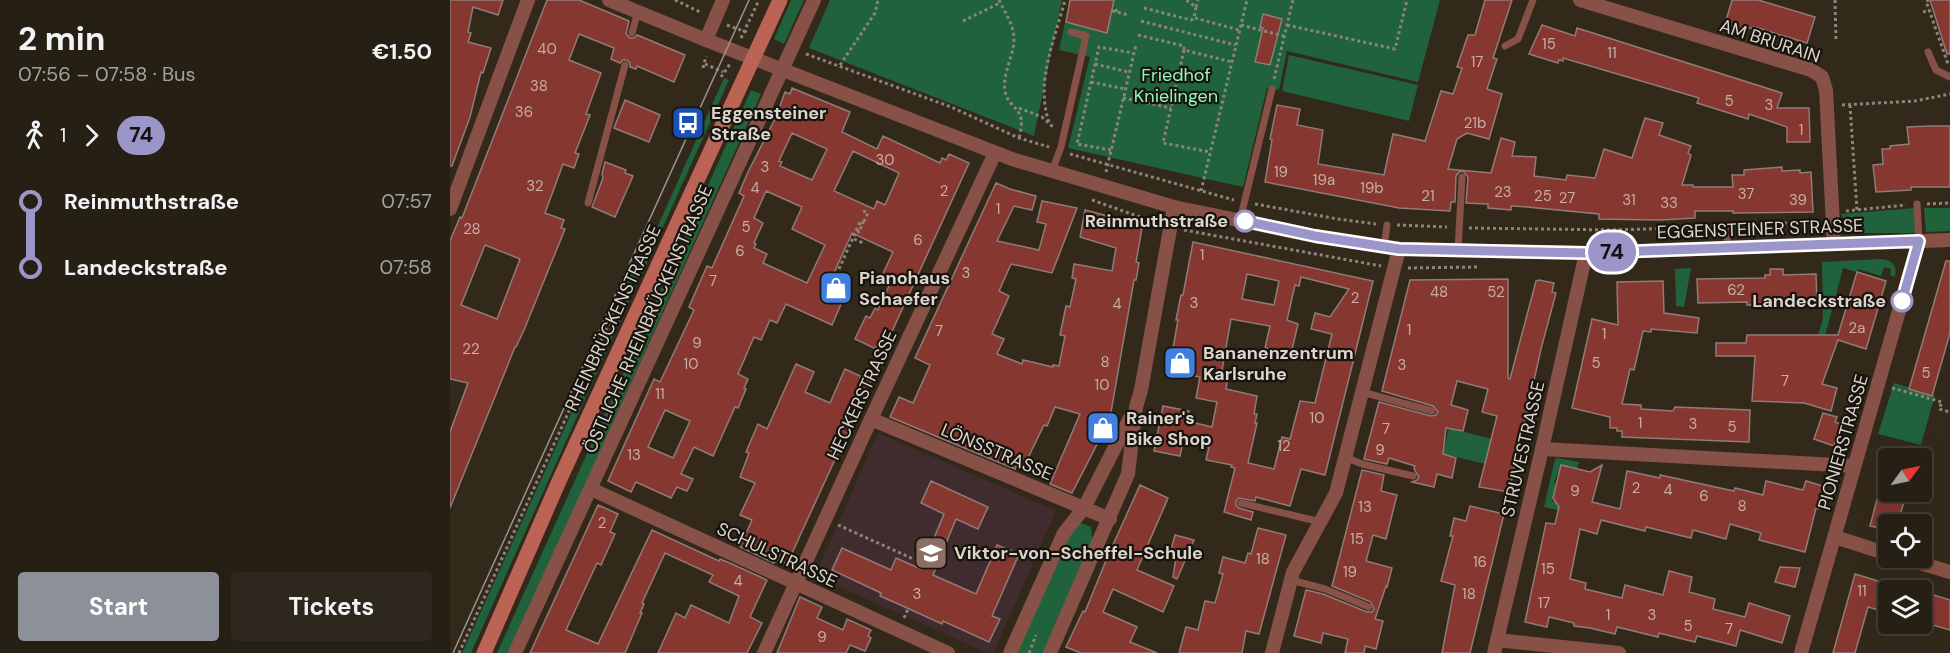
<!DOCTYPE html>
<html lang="en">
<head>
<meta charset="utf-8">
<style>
	:root { --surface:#261f14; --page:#2e271d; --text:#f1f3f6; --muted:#a4a2a0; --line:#423d34; --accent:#8c9099 }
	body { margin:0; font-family:"DM Sans",sans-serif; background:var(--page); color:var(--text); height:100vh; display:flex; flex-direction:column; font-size:22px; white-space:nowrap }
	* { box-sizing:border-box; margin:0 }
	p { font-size:20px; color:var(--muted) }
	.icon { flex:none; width:33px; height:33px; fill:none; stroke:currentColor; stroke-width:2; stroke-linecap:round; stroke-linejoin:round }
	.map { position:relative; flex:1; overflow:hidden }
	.details { display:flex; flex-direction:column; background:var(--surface); width:450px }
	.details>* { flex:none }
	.badge { padding:0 12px; border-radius:20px; font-size:21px; line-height:39px }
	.needle { width:39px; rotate:57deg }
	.buttons { position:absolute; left:1428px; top:448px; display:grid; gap:12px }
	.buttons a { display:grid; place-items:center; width:54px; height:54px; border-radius:6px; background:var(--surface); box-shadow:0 6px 24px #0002,0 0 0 2px var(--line); font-size:30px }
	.map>.badge { position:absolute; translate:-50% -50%; box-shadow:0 0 0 3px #fff }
	.legs { display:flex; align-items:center; gap:9px; height:66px; padding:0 18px; font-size:20px }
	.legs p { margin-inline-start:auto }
	.overview { display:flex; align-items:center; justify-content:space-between; height:102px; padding:0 18px }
	h1 { font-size:33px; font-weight:700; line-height:45px }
	.primary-button { display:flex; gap:12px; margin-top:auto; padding:12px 18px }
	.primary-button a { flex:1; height:69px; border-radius:6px; background:var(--accent); color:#fff; font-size:24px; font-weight:700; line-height:69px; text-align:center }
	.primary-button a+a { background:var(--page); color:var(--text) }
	ul { padding:0 18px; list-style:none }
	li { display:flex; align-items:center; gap:21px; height:66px; font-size:22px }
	li i { display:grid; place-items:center; width:9px; height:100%; margin:0 8px; background:currentColor }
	li i::after { content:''; width:15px; height:15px; margin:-8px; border:4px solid; border-radius:50%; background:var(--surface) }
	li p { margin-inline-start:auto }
	li:first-child i { background:linear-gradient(#0000 50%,currentColor 0) }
	li:last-child i { background:linear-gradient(currentColor 50%,#0000 0) }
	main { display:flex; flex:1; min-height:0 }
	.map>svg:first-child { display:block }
</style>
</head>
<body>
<main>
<section class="details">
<div class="overview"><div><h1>2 min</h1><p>07:56 – 07:58 · Bus</p></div><b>€1.50</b></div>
<div class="legs"><svg class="icon" aria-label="walk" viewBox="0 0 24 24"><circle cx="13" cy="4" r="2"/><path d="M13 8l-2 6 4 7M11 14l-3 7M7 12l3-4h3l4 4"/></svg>1<svg class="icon" aria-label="forward" viewBox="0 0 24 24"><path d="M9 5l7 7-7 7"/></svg><b class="badge" style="background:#9b95c9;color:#111">74</b></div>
<ul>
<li><i style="color:#9b95c9"></i><b>Reinmuthstraße</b><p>07:57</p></li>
<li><i style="color:#9b95c9"></i><b>Landeckstraße</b><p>07:58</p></li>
</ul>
<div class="primary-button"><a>Start</a><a>Tickets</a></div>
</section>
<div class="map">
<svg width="1500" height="653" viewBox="0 0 1500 653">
	<rect width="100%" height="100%" fill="#33291b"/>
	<path fill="#402c2f" d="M428,433L606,511L543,653H538L365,576Z"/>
	<g fill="#1f623b">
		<path d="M341,0H354L334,44L324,39Z"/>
		<path d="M380,0H612L584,136L359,48Z"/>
		<path d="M620,0H990L968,82L837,51L829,90L817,88L793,187L618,148L640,57L609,50Z"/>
		<path d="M839,55L968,85L959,121L832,91Z"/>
		<path d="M274,78L279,80L191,276L172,292L187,256L193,259Z"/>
		<path d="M301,90L311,94L59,653H47Z"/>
		<path d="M1465,208L1467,233H1408L1399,229L1391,214Z"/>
		<path d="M1474,208H1500V231L1476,232Z"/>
		<path d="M1433,259C1444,262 1447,266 1445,277L1440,275L1441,269L1434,267L1431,276L1408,269L1407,272L1393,268L1374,340L1368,335L1373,319L1372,262Z"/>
		<path d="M1241,268L1234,307L1226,306L1225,269Z"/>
		<path d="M183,292L21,653H12L173,300Z"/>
		<path d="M1444,383L1485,395L1471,445L1428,434Z"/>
		<path d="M999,428L1042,439L1036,464L993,454Z"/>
		<path d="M1107,458L1129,462L1127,469L1111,465L1104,483L1106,484L1102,501L1112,504L1121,513L1094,507L1105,459Z"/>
		<path d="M631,523L641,527L643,547L595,653H563L615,535Z"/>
	</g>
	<g fill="#853730" stroke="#917b78" stroke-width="1.5" fill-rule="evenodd">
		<path d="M0,0H53L48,15L23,7L18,32L21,33L18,42L41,48L33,73L31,72L20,117L2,166H0Z"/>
		<path d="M97,0H129L179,21L176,34L180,38H184L187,35L235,55L224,82L187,66L186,69L180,67V63L177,60H173L170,63L161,59L164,48L129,34L119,60L151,73L136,114L140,115L125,153L129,154L124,168L113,164L95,213L114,220L111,228L115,229L74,330L66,347H65L0,508V432L18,383L0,379V241L10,217L12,218ZM35,245L70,259L47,319L11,305Z"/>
		<path d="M620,0H664L657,33L616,22Z"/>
		<path d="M1035,0H1062L1043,58L1047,59L1037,89L1052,94L1039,139L1017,133L1007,139L998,169L1041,173L1051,138L1065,142L1062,156L1086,157L1084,176L1116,180L1117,175L1145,178L1154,149L1182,158L1195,118L1213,123L1209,135L1241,146L1238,153L1241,155L1232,185H1243V187H1283L1282,175H1294V170L1332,167V171L1350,170V173L1361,172L1363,212L1283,213V211H1245V218L1210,220L1149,219V214L1065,206H1061V210L1038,208V204L1016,203L1018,177L1013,171L1009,172L1006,176L1005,202H1001L1000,211L949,208L815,182L822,140L820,139L827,105L850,109L847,125L873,130L868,164L934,175L943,134L975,141L991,91L1003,94L1012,68L1007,67L1018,35H1025Z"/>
		<path d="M1282,0H1308L1365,17L1357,43L1304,27L1303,29L1297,27L1296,30L1275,24Z"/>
		<path d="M1480,0H1500V54H1497Z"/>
		<path d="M813,14L832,19L820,65L805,62L813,28L810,27Z"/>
		<path d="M1092,25L1125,36L1127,28L1332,93L1327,108H1359L1360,142H1337V127L1299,114L1298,119L1247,103L1249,98L1113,58V61L1109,60L1108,63L1079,54Z"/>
		<path d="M342,88L400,112L392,132L427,149L433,136L490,163L492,158L496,160L499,154L519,163L434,349L427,346L426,349L405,339L416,316L420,318L425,308L428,310L439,286L429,282L443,252L402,233L384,273L401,281L382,325L336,304L327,323L320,320L311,340L304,337L288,374L298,379L294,388L296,389L288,408L285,407L263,456L244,447L231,474L243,479L237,491L227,487L221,498L186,482L181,492L158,481L204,379L210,382L244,310L239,307L257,266L262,268L294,196L289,193L298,172L326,117L335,92L340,94ZM342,133L377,149L362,180L330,166L332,162L329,161ZM403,151L449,173L435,205L427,201L424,209L384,191ZM316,191L352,207L342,229L375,245L357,283L313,263L317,254L304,248L306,244L304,243L313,223L304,218ZM215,410L240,421L223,458L198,447Z"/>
		<path d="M175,100L210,115L199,142L164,128Z"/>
		<path d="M1480,126H1500V187H1461V190L1426,192L1423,165L1433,164L1432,149H1440V146L1459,144L1457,127Z"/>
		<path d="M155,162L176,170L175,173L183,176L165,217L142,207L153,178L152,174Z"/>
		<path d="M546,183L560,189L586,196L582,210L564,206L547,241L589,250L596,224L587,222L592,201L627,208L602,273L561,264L549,291L559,296L542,334L554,339L547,354L572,364L573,360L603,367V365L609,366L615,336L610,335L616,306L620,307L626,279L622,278L624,264L662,271L666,248L630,237L635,210L673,220V223L692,228L686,262L689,263L686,280H684L661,412L663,413L622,493L600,484L630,414L605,407L597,426L594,425L575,464L569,461L565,469L440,417L449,397L463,403L480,365L465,358Z"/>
		<path d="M743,242L923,281L875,475L851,469L840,506L806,497L805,501L789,498L786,501V505L789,508L803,512L801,520L774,512L785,468L781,467L782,465L756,460L759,447L733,441L730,456L704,451L713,406L739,411L737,421L762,427L767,402L746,398L750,377L719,371L728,320H726L731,295H733ZM797,274L829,281L824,305L792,299ZM851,277L899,289L880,317L865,313L861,329L882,334L865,403L850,401L840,439L832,437L824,469L798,463L807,423H805L807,414H804L807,396L776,389L779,371L772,370L781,319L820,326L815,348L841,354L848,324L837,320L845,285L849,286Z"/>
		<path d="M1496,261H1500V333L1482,396L1459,389Z"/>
		<path d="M1320,269H1333V275L1366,274L1367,304L1297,305V302L1248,303L1247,279L1315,278V275H1320Z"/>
		<path d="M1407,272L1436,281L1416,349L1388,340L1372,384L1387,388L1381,411L1354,403L1302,401L1305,356H1266V343H1296L1297,335H1388Z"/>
		<path d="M1058,279V378L1060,379L1086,281L1089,280L1104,283L1102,292L1106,293L1091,349L1059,492L1029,487L1047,416L1032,412L1038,389L1007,381L1001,405L1018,410L1013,431L996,428L993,454L1006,458L1002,478L987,474L984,487L962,482L967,480L969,477L964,469L965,466L939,458L937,464L914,459L929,402L981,416L986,415L988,412L983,406L932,391L960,280Z"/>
		<path d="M1213,281L1214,313L1249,318L1247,333L1201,329V332L1193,331L1184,370L1180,369L1172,404L1191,405V409L1223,411L1225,407L1300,410L1299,442L1172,437V431H1167V428H1160V417L1122,408L1142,319L1168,325L1167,282Z"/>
		<path d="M346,364L364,372L355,392L380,403L395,369L421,381L337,564L326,559L324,563L290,547L302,520L290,515L305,483L290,477L299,453L296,452L308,424L317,429Z"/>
		<path d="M1373,413L1387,417L1385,422L1391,424L1384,446L1364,439Z"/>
		<path d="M1111,465L1140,472L1152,465L1142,502L1170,509L1177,471L1210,478V475L1284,491L1285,488L1313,495L1316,481L1353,490L1356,481L1376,487L1368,509L1366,508L1355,552L1309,540L1311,533L1280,524L1276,539L1243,530L1241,538L1196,527L1195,531L1151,520L1147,534L1130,529L1120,579L1136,583L1135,589L1172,598L1175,585L1213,595L1219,571L1242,577L1239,592L1265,599L1263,609L1295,617L1299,603L1340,616L1332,643L1290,630L1286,646L1247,636L1245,642L1209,633L1208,637L1167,627L1165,634L1140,628L1124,626V623L1099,617L1097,627L1075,622L1096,523L1105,524L1109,507L1103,498Z"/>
		<path d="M912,470L934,475L931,491L947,495L936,539L923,535L916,561L942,568L937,587L936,586L925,619L933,621L926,649L915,646L914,653H895L898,639L873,633L871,643L844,636L856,590L873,594L917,612H922L924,609L921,602L882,586Z"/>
		<path d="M481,481L538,507L528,529L506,519L483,575L526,594L547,545L569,554L542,616L550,619L539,642L493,621L492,624L455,607L430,596L431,593L382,570L392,548L441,570L446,558L471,569L494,514L471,503Z"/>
		<path d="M690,485L718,498L687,570L724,586L713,612L663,589L653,612L687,627L680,642L707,653H631L616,647L633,611L635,612L657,558Z"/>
		<path d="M1429,492H1457L1447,525H1438V530L1420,526Z"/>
		<path d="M148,505L168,514L160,532L165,534L151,565L147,563L116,630L148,644L202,530L269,561L270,559L282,564L317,580L300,617L312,623L297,653H208L226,613L235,618L241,605L279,623L289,596L259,582L263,575L215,553L192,603L194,604L190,613H192L175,653H80Z"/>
		<path d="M1020,506L1054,514L1020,653H992L1005,585L991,581L1003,536H1000L1004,518L1016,521Z"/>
		<path d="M808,528L836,535L809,634L796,631L792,653H729L736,627L748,630L755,601L765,603L773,574L769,573L773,557L795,563L798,553L801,554Z"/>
		<path d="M725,535L744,540L727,579L723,577L727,551L721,550Z"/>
		<path d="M1330,567L1350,568L1345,587L1325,582Z"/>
		<path d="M1405,574L1438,584V613L1418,607L1405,653H1383Z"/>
		<path d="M1474,592L1500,600V630L1472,622V601Z"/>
		<path d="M350,597L372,607L367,618L393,630L397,619L421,630L418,636L421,638L415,651L400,645L396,653H327Z"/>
	</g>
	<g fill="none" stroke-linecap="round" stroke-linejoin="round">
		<g stroke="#8c8479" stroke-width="3" stroke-dasharray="3 3" stroke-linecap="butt">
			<path d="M225,0L252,13"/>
			<path d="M549,0C555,13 564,25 564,39C564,57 552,73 555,91C559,112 578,105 569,138"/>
			<path d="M1385,0L1386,41"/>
			<path d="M1479,0L1476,1L1498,64"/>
			<path d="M746,7L748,0"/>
			<path d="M694,8L741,20L744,18L746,7L736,0"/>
			<path d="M662,11L679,15"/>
			<path d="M666,12L667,6"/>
			<path d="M1473,12L1479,10"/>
			<path d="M745,18L789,30"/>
			<path d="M513,21L550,3"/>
			<path d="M691,21L785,45"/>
			<path d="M277,25L299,33"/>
			<path d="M791,25L834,36"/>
			<path d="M837,25L945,49L957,0"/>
			<path d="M688,35L734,46V50L782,62"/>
			<path d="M291,38L309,0"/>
			<path d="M734,50L713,143L760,152"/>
			<path d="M356,54L501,107L569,138L599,147"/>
			<path d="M255,64L273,72"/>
			<path d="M645,64L678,72"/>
			<path d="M390,65L425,13L428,0"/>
			<path d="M253,68L256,56"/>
			<path d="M271,77L280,64"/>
			<path d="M824,79L843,0"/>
			<path d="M641,82L675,89"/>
			<path d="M673,98L721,108"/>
			<path d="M1392,105L1465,101L1500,94"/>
			<path d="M1400,105L1407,210"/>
			<path d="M569,108L592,117L604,128"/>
			<path d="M599,122C585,82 605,39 615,0"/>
			<path d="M661,150L627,144L649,47L683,53"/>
			<path d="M620,154L784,200"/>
			<path d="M656,172L686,45"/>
			<path d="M751,191L797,0"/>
			<path d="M642,200L707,223"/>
			<path d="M805,204L888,219L926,224"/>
			<path d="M1477,204L1500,203"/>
			<path d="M413,211L418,213L413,223"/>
			<path d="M1396,211L1456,205"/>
			<path d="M947,225L997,227"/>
			<path d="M1286,226L1369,221"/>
			<path d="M1019,228L1163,230L1264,227"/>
			<path d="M407,230L409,232L413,223H409"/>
			<path d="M734,230L931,266"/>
			<path d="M404,239L413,243"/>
			<path d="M958,268L1029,267"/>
			<path d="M389,269L410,222"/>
			<path d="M175,292L190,258"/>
			<path d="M1442,388L1492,402L1489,409L1500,412"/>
			<path d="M388,525L479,566L478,569"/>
			<path d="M454,618L458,609"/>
			<path d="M9,653L170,299L180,289"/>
			<path d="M579,653L586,635"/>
		</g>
		<g stroke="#885147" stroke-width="7">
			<path d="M182,33L188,11"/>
			<path d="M1055,46L1068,39L1083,0"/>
			<path d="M1478,52L1486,70L1500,77"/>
			<path d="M602,171L611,147L636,36L621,32"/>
			<path d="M138,203L175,65"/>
			<path d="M1467,204L1469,241"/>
			<path d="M790,220L822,89"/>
			<path d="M1276,226L1278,248"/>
			<path d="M934,248L937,225"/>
			<path d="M1008,250L1012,177"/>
			<path d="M912,392L982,411"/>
			<path d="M895,457L912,464L963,476"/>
			<path d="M791,503L871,522"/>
			<path d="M841,580L875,589L919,607"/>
		</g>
		<g stroke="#885147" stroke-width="14">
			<path d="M159,0L256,40L562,159L724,207L865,236L949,249L1136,253L1500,240"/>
			<path d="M1130,0L1361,70L1372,77L1376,90L1384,244"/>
			<path d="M256,40L273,0"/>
			<path d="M0,209L78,0"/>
			<path d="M421,419L660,519"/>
			<path d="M1092,449L1404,466"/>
			<path d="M141,489L498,653"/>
			<path d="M1385,537L1438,554"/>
			<path d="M1453,558L1500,572"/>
			<path d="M1047,640L1169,653"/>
			<path d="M65,653L364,0"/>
			<path d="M314,653L421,419L545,153"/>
			<path d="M560,653L614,533L634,508L681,416"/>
			<path d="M600,653L678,474L686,407L691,390L724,207"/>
			<path d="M822,653L843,572L886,493L949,249"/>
			<path d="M1044,653L1092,449L1136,253"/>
			<path d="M1351,653L1469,241"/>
		</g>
		<path stroke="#bb6456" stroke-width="15" d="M34,653L109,481L330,0"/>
		<path stroke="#9c948a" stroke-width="1.5" d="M3,653L299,0"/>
	</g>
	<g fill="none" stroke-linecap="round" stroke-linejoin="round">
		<g stroke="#fff" stroke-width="14">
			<path id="line-1" d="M795,221L865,236L949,249L1136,253L1469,241L1452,301"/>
		</g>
		<use href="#line-1" stroke="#9b95c9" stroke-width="9"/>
	</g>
	<defs>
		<g id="bus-square" transform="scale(1.725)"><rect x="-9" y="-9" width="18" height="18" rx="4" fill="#1a4fb4" stroke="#17130d"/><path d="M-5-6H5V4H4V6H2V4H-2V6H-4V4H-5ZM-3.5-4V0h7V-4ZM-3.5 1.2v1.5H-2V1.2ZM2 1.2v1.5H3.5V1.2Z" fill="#fff"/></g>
		<g id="shop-square" transform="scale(1.725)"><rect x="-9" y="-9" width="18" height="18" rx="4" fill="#3f7fe0" stroke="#17130d"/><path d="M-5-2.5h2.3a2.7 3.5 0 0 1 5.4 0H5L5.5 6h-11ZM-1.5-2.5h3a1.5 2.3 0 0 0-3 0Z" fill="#fff"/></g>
		<g id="school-square" transform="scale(1.725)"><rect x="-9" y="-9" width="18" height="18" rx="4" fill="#8d6e63" stroke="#17130d"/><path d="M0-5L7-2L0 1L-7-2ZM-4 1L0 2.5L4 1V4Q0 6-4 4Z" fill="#fff"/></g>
	</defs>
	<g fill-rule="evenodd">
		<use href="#bus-square" x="238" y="123"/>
		<use href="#shop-square" x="386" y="288"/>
		<use href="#shop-square" x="730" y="363"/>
		<use href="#shop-square" x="653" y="428"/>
		<use href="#school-square" x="481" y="553"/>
	</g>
	<g fill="#fff" stroke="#9b95c9" stroke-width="3">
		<circle cx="795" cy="221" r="10"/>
		<circle cx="1452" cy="301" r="10"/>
	</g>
	<g text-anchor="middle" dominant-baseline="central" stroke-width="4.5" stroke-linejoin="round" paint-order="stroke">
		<g font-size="15" fill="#c6aea6">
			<text x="1099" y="44">15</text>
			<text x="97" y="49">40</text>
			<text x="1162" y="53">11</text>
			<text x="1027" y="62">17</text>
			<text x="89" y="86">38</text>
			<text x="1279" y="101">5</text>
			<text x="1319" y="105">3</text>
			<text x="74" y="112">36</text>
			<text x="1025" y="123">21b</text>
			<text x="1351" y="130">1</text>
			<text x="435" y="160">30</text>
			<text x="315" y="167">3</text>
			<text x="831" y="172">19</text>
			<text x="874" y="180">19a</text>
			<text x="85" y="186">32</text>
			<text x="305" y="188">4</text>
			<text x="922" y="188">19b</text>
			<text x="494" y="191">2</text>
			<text x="1053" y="192">23</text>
			<text x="1296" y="194">37</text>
			<text x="978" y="196">21</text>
			<text x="1093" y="196">25</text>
			<text x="1117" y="198">27</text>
			<text x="1179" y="200">31</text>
			<text x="1348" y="200">39</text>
			<text x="1219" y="203">33</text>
			<text x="548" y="209">1</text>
			<text x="296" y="227">5</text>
			<text x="22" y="229">28</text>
			<text x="468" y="240">6</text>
			<text x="290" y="251">6</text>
			<text x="752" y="255">1</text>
			<text x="516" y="273">3</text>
			<text x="263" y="281">7</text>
			<text x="1286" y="290">62</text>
			<text x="989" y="292">48</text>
			<text x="1046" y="292">52</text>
			<text x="905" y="298">2</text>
			<text x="744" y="303">3</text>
			<text x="667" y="304">4</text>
			<text x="1407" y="328">2a</text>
			<text x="959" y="330">1</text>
			<text x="489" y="331">7</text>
			<text x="1154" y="334">1</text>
			<text x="247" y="343">9</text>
			<text x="21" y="349">22</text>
			<text x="655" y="362">8</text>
			<text x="1146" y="363">5</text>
			<text x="241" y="364">10</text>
			<text x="952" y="365">3</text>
			<text x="1476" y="373">5</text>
			<text x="1335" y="381">7</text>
			<text x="652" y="385">10</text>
			<text x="210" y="394">11</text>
			<text x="867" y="418">10</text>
			<text x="1190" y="423">1</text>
			<text x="1243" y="424">3</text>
			<text x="1282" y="427">5</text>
			<text x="936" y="429">7</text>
			<text x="834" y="446">12</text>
			<text x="930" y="450">9</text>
			<text x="184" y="455">13</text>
			<text x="1186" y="488">2</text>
			<text x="1218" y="490">4</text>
			<text x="1125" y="491">9</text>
			<text x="1254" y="496">6</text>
			<text x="1292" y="506">8</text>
			<text x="915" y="507">13</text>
			<text x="152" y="523">2</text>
			<text x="907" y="539">15</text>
			<text x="813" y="559">18</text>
			<text x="1030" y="562">16</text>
			<text x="1098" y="569">15</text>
			<text x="900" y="572">19</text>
			<text x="288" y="581">4</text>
			<text x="1412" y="591">11</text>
			<text x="467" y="594">3</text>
			<text x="1019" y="594">18</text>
			<text x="1094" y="603">17</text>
			<text x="1158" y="615">1</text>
			<text x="1202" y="615">3</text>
			<text x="1238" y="626">5</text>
			<text x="1279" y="629">7</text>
			<text x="372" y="637">9</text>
		</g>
		<g font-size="18" fill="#dcd5cd" stroke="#17130d">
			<text transform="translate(1320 41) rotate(18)">AM BRURAIN</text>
			<text transform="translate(1310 229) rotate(-2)">EGGENSTEINER STRASSE</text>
			<text transform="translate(163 318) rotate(-65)">RHEINBRÜCKENSTRASSE</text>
			<text transform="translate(198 319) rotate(-66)">ÖSTLICHE RHEINBRÜCKENSTRASSE</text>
			<text transform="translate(412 395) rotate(-65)">HECKERSTRASSE</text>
			<text transform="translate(1393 442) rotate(-74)">PIONIERSTRASSE</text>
			<text transform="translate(1073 449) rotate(-77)">STRUVESTRASSE</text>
			<text transform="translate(547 452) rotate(23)">LÖNSSTRASSE</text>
			<text transform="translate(327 555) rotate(25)">SCHULSTRASSE</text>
		</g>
		<g font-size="18" fill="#8ff9b3" stroke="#17130d">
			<text x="726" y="75">Friedhof<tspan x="726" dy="21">Knielingen</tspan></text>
		</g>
		<g font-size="18" font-weight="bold" fill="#dcd5cd" stroke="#17130d" text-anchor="start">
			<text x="261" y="113">Eggensteiner<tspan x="261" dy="21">Straße</tspan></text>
			<text x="409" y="278">Pianohaus<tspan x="409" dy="21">Schaefer</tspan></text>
			<text x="753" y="353">Bananenzentrum<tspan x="753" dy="21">Karlsruhe</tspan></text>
			<text x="676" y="418">Rainer's<tspan x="676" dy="21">Bike Shop</tspan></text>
			<text x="504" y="553">Viktor-von-Scheffel-Schule</text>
		</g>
		<g font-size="18" font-weight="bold" fill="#dcd5cd" stroke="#17130d" text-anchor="end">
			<text x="778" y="221">Reinmuthstraße</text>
			<text x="1436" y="301">Landeckstraße</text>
		</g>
	</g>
</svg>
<div class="buttons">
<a><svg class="needle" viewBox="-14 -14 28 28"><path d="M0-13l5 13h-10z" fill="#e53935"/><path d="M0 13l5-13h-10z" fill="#a4a2a0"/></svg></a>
<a><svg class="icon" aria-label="locate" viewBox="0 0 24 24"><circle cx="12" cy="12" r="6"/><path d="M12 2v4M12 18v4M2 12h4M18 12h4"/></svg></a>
<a><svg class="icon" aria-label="layers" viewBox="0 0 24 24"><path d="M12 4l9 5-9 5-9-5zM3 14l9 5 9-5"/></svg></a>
</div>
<b class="badge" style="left:1162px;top:252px;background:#9b95c9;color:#111">74</b>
</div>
</main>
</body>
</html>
